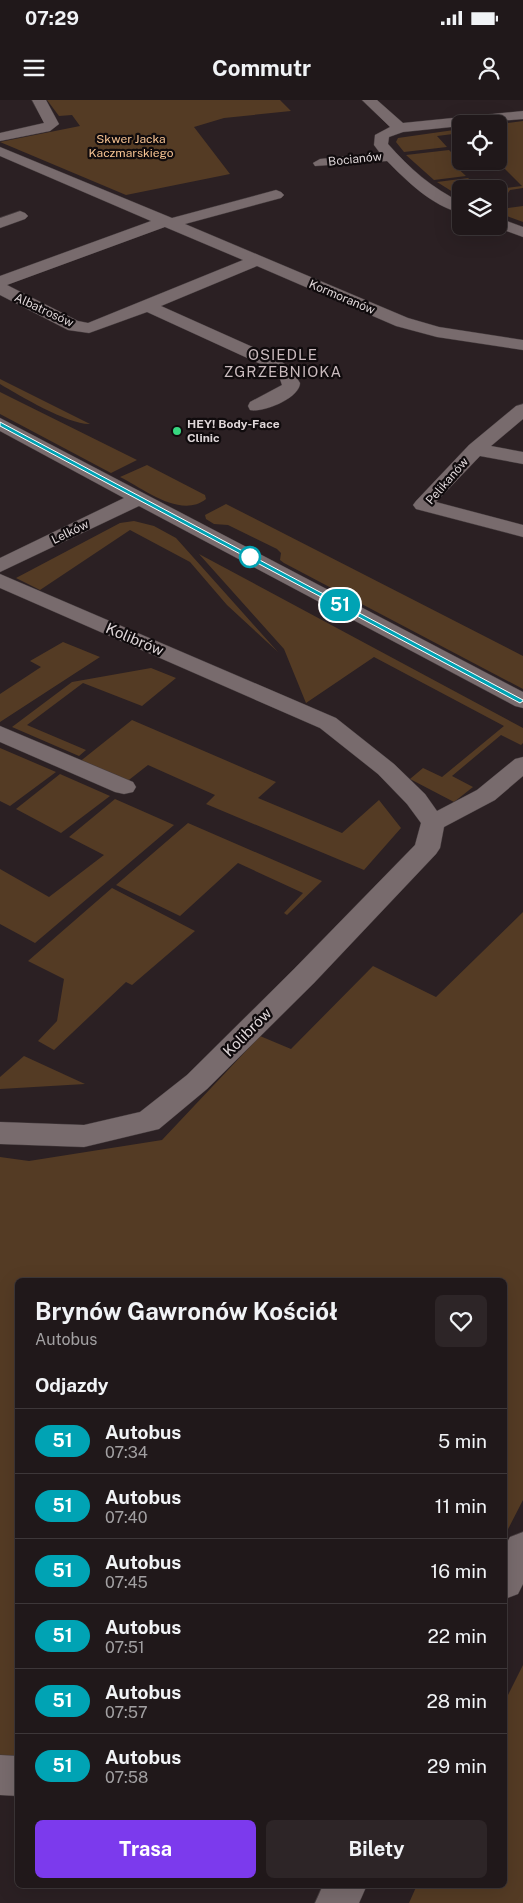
<!DOCTYPE html>
<html lang="pl">
<head>
<meta charset="utf-8">
<style>
	:root { --surface:#20181a; --page:#2d2527; --text:#f1f3f6; --muted:#a2a0a2; --line:#3d3739; --accent:#7c3aed }
	body { margin:0; font-family:"Public Sans",sans-serif; background:var(--page); color:var(--text); height:100vh; display:flex; flex-direction:column; font-size:19px; white-space:nowrap }
	* { box-sizing:border-box; margin:0 }
	p { font-size:16px; color:var(--muted) }
	.icon { flex:none; width:28px; height:28px; fill:none; stroke:currentColor; stroke-width:2; stroke-linecap:round; stroke-linejoin:round }
	.map { position:relative; flex:1; overflow:hidden }
	.details { position:absolute; left:15px; top:1178px; width:492px; height:610px; display:flex; flex-direction:column; background:var(--surface); border-radius:8px; box-shadow:0 5px 20px #0002,0 0 0 1px var(--line) }
	.details>* { flex:none }
	.badge { padding:0 10px; border-radius:16px; font-size:18px; line-height:32px }
	.buttons { position:absolute; left:452px; top:15px; display:grid; gap:10px }
	.buttons a { display:grid; place-items:center; width:55px; height:55px; border-radius:8px; background:var(--surface); box-shadow:0 5px 20px #0002,0 0 0 1px var(--line); font-size:25px }
	.map>.badge { position:absolute; translate:-50% -50%; box-shadow:0 0 0 2px #fff }
	h2 { padding:0 20px; font-size:19px; line-height:45px }
	.round { display:grid; place-items:center; flex:none; width:52px; height:52px; border-radius:8px; background:var(--page) }
	.headline { display:flex; align-items:center; justify-content:space-between; height:85px; padding:0 20px }
	h1 { font-size:24px; font-weight:700; line-height:38px }
	.button { display:flex; gap:10px; margin-top:auto; padding:10px 20px }
	.button a { flex:1; height:58px; border-radius:8px; background:var(--accent); color:#fff; font-size:20px; font-weight:700; line-height:58px; text-align:center }
	.button a+a { background:var(--page); color:var(--text) }
	ul { padding:0; list-style:none }
	li { display:flex; align-items:center; gap:15px; height:65px; padding:0 20px; border-top:1px solid var(--line) }
	li div { flex:1 }
	li b { display:block; font-size:19px }
	li em { font-style:normal }
	li .badge { min-width:55px; font-weight:700; text-align:center }
	.status { display:flex; justify-content:space-between; align-items:center; height:35px; padding:0 25px; background:var(--surface); direction:ltr }
	.status svg { height:14px; fill:currentColor }
	header { display:flex; justify-content:space-between; align-items:center; height:65px; padding:0 20px; background:var(--surface); font-size:22px; font-weight:700 }
	.map>svg:first-child { display:block }
</style>
</head>
<body>
<div class="status"><b>07:29</b><svg viewBox="0 0 49 12"><path d="M0 12V9h3v3zM5 12V6h3v6zM10 12V3h3v9zM15 12V0h3v12zM26 1h20v11H26zM47 4h2v5h-2z"/></svg></div>
<header><svg class="icon" aria-label="menu" viewBox="0 0 24 24"><path d="M4 6h16M4 12h16M4 18h16"/></svg>Commutr<svg class="icon" aria-label="person" viewBox="0 0 24 24"><circle cx="12" cy="8" r="4"/><path d="M4 21q1-7 8-7t8 7"/></svg></header>
<div class="map">
<svg width="523" height="1803" viewBox="0 0 523 1803">
	<rect width="100%" height="100%" fill="#2b2023"/>
	<g fill="#543b24">
		<path d="M47,0H280L291,11L224,18L194,27L230,74L126,95L0,42L80,26L72,15L59,16Z"/>
		<path d="M523,21V88L510,90L504,99L499,102V89L522,86L497,61L503,59L499,54V24Z"/>
		<path d="M461,29V33L437,36L447,47L404,52L396,42L398,38Z"/>
		<path d="M449,50L461,62L453,64L466,76L434,80L406,55Z"/>
		<path d="M468,78L480,89H461V97L437,82Z"/>
		<path d="M523,106V122L499,113L501,109Z"/>
		<path d="M0,279L90,324C69,325 20,296 0,284Z"/>
		<path d="M0,292L8,296L137,360L111,373L0,314Z"/>
		<path d="M147,365L205,395L206,399C181,419 144,389 120,377Z"/>
		<path d="M226,404L523,556V589L284,463L280,460L281,453L277,449L228,425L214,424L206,419L205,415Z"/>
		<path d="M134,421L154,426L176,438L278,552L227,505L190,462L130,430L40,490L16,478L120,423Z"/>
		<path d="M199,454L523,628V643L521,645L501,635L452,676L473,687L454,702L410,679L423,668L442,677L504,626L374,557L306,603L284,549Z"/>
		<path d="M63,542L100,557L0,622V594L41,567L30,561Z"/>
		<path d="M151,568L176,578L142,606L83,583L27,625L86,650L79,656L12,627L72,582Z"/>
		<path d="M132,620L276,682L258,698L342,733L379,700L401,728L364,770L206,704L215,695L148,665L125,683L78,663Z"/>
		<path d="M0,648L56,672L10,706L0,701Z"/>
		<path d="M60,674L110,696L61,733L16,709Z"/>
		<path d="M115,699L174,725L35,843L0,824V769L49,797L104,755L69,737Z"/>
		<path d="M188,723L322,781L287,815L284,813L303,793L238,763L180,816L116,785Z"/>
		<path d="M112,788L195,831L132,885L126,882L54,950L38,941L57,921L64,879L28,861Z"/>
		<path d="M523,812V1400L505,1435V1180H18L17,1658L0,1657V1057L29,1061L162,1040L260,936L291,949L373,866L436,897Z"/>
		<path d="M24,956L85,984L0,989V977Z"/>
		<path d="M523,1565V1803H409L417,1785H505V1601Z"/>
	</g>
	<g fill="none" stroke-linecap="round" stroke-linejoin="round">
		<g stroke="#443b3d" stroke-width="1">
			<g id="minor">
				<path d="M32,0H46L59,24L50,31L0,41V33L44,23Z"/>
				<path d="M362,0H377L403,23L523,11V19L461,24V26L403,32L389,37L388,44C409,68 433,89 461,102V113C432,106 407,81 387,61L315,66L313,63L320,59L380,53L374,45L375,35L390,27Z"/>
				<path d="M0,47L172,118L276,90L281,92L284,95L281,98L185,124L408,218L439,227L523,240V250L437,237L396,226L257,166L161,206L277,258L291,269L300,283C300,298 263,313 250,310L248,306L250,302L282,285L280,279L265,266L147,212L89,233L68,230L0,195V176L151,121L0,56ZM165,127L243,160L88,223L78,221L7,185Z"/>
				<path d="M20,111L25,113L28,116L25,119L0,128V118Z"/>
				<path d="M499,118L523,127V137L493,126H499Z"/>
				<path d="M523,304V319L491,346L523,352V364L480,356L436,402L523,425V437L416,409L413,405L416,401L469,345L516,306Z"/>
				<path d="M0,318L523,592V608L515,606L139,406L0,472V458L124,398L0,331Z"/>
				<path d="M0,474L336,618L394,664L425,694L437,711L477,690L515,659L523,657V676L495,700L444,727L440,748L436,754L314,883L207,989L159,1029L84,1047L0,1044V1022L84,1025L140,1012L187,975L294,869L415,745L421,723L407,704L378,674L320,628L0,488Z"/>
				<path d="M0,626L133,682L136,687L133,692L124,694L115,692L0,642Z"/>
				<path d="M523,1432V1484L518,1494L505,1499V1446L510,1437Z"/>
				<path d="M0,1655L18,1656V1696L0,1695Z"/>
				<path d="M323,1785H367L359,1803H315Z"/>
			</g>
		</g>
		<use href="#minor" fill="#786b6d" fill-rule="evenodd"/>
	</g>
	<path fill="#00a3b4" stroke="#fff" d="M0,322L523,600V601L520,603L0,326Z"/>
	<circle fill="#37d880" stroke="#100b0d" stroke-width="2" cx="177" cy="331" r="5"/>
	<circle fill="#fff" stroke="#00a3b4" stroke-width="2.5" cx="250" cy="457" r="10"/>
	<g text-anchor="middle" dominant-baseline="central" stroke-width="4.5" stroke-linejoin="round" paint-order="stroke">
		<g font-size="12" fill="#f5c292" stroke="#100b0d">
			<text x="131" y="39">Skwer Jacka<tspan x="131" dy="14">Kaczmarskiego</tspan></text>
		</g>
		<g font-size="12" fill="#ded6d8" stroke="#100b0d">
			<text transform="translate(355 59) rotate(-6)">Bocianów</text>
			<text transform="translate(342 197) rotate(23)">Kormoranów</text>
			<text transform="translate(44 210) rotate(25)">Albatrosów</text>
			<text transform="translate(447 381) rotate(-49)">Pelikanów</text>
			<text transform="translate(70 432) rotate(-26)">Lelków</text>
		</g>
		<g font-size="12" font-weight="bold" fill="#ded6d8" stroke="#100b0d" text-anchor="start">
			<text x="187" y="324">HEY! Body-Face<tspan x="187" dy="14">Clinic</tspan></text>
		</g>
		<g font-size="15" letter-spacing="1" fill="#c9babd" stroke="#100b0d">
			<text x="283" y="254">OSIEDLE<tspan x="283" dy="17">ZGRZEBNIOKA</tspan></text>
		</g>
		<g font-size="15" fill="#ded6d8" stroke="#100b0d">
			<text transform="translate(135 539) rotate(23)">Kolibrów</text>
			<text transform="translate(247 932) rotate(-45)">Kolibrów</text>
		</g>
	</g>
</svg>
<div class="buttons">
<a><svg class="icon" aria-label="locate" viewBox="0 0 24 24"><circle cx="12" cy="12" r="6"/><path d="M12 2v4M12 18v4M2 12h4M18 12h4"/></svg></a>
<a><svg class="icon" aria-label="layers" viewBox="0 0 24 24"><path d="M12 4l9 5-9 5-9-5zM3 14l9 5 9-5"/></svg></a>
</div>
<b class="badge" style="left:340px;top:505px;background:#00a3b4;color:#fff">51</b>
<section class="details">
<div class="headline"><div><h1>Brynów Gawronów Kościół</h1><p>Autobus</p></div><a class="round"><svg class="icon" aria-label="heart" viewBox="0 0 24 24"><path d="M12 20l-8-8c-3-5 5-10 8-4 3-6 11-1 8 4z"/></svg></a></div>
<h2>Odjazdy</h2>
<ul>
<li><span class="badge" style="background:#00a3b4;color:#fff">51</span><div><b>Autobus</b><p>07:34</p></div><em>5 min</em></li>
<li><span class="badge" style="background:#00a3b4;color:#fff">51</span><div><b>Autobus</b><p>07:40</p></div><em>11 min</em></li>
<li><span class="badge" style="background:#00a3b4;color:#fff">51</span><div><b>Autobus</b><p>07:45</p></div><em>16 min</em></li>
<li><span class="badge" style="background:#00a3b4;color:#fff">51</span><div><b>Autobus</b><p>07:51</p></div><em>22 min</em></li>
<li><span class="badge" style="background:#00a3b4;color:#fff">51</span><div><b>Autobus</b><p>07:57</p></div><em>28 min</em></li>
<li><span class="badge" style="background:#00a3b4;color:#fff">51</span><div><b>Autobus</b><p>07:58</p></div><em>29 min</em></li>
</ul>
<div class="button"><a>Trasa</a><a>Bilety</a></div>
</section>
</div>
</body>
</html>
